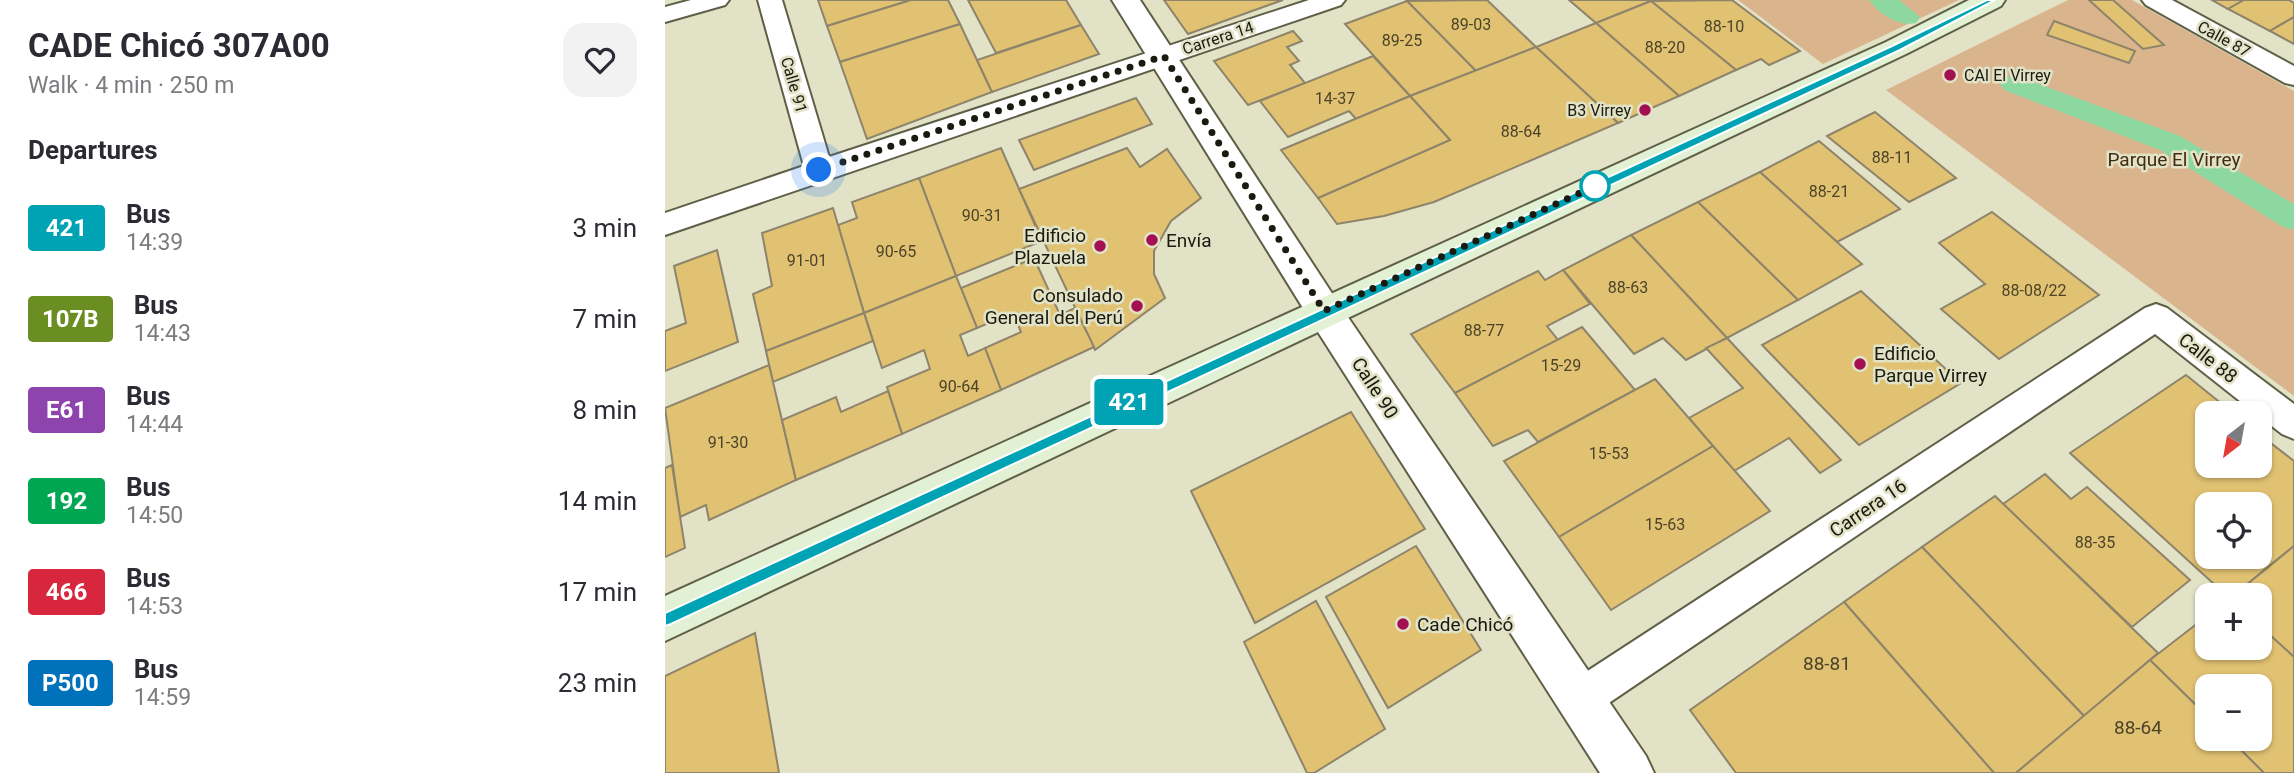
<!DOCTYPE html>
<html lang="en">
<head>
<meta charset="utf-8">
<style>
	:root { --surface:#fff; --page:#f2f2f3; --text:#2b2b33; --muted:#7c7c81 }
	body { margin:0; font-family:Roboto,sans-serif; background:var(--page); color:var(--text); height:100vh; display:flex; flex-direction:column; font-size:26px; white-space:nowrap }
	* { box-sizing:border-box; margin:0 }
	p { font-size:23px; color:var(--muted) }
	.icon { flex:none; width:38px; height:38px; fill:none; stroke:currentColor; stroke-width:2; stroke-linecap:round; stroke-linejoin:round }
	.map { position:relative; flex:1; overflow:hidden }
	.panel { display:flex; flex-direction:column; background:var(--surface); width:665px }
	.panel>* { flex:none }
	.badge { padding:0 14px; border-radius:5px; font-size:24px; line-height:46px }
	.needle { width:46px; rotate:211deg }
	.fabs { position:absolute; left:1530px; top:401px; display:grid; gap:14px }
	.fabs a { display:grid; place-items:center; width:77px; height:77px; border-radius:14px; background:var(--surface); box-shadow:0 2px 5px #0004; font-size:35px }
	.you { position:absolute; width:35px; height:35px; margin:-18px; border:5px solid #fff; border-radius:50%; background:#1a73e8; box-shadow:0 0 0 10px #1a73e833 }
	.map>.badge { position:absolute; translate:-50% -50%; box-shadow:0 0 0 4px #fff }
	h2 { padding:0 28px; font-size:26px; line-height:63px }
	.round { display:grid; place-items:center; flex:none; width:74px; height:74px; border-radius:21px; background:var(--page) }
	.head { display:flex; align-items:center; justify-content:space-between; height:119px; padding:0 28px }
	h1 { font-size:33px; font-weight:700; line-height:52px }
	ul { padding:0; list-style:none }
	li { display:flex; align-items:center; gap:21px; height:91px; padding:0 28px }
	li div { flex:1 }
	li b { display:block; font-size:26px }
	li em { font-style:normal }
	li .badge { min-width:77px; font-weight:700; text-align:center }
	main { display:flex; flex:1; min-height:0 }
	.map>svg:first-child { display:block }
</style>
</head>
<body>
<main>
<section class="panel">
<div class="head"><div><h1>CADE Chicó 307A00</h1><p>Walk · 4 min · 250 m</p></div><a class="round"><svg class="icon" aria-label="heart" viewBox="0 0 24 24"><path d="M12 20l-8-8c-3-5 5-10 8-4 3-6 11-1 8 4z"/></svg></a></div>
<h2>Departures</h2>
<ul>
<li><span class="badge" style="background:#00a3b4;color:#fff">421</span><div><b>Bus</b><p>14:39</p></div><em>3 min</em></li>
<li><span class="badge" style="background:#6b8e23;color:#fff">107B</span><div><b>Bus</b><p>14:43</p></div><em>7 min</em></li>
<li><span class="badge" style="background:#8e44ad;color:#fff">E61</span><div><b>Bus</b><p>14:44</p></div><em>8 min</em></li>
<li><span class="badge" style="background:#00a651;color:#fff">192</span><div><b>Bus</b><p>14:50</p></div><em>14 min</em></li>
<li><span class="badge" style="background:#d7263d;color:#fff">466</span><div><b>Bus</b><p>14:53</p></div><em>17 min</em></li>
<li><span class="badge" style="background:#0072bc;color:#fff">P500</span><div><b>Bus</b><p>14:59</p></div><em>23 min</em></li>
</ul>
</section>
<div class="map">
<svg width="1629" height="773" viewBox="0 0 1629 773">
	<rect width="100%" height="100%" fill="#e1e2c6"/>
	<g fill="#dab48d">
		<path d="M1073,0H1294L1158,64Z"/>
		<path d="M1403,0H1467L1629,91V396L1221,90Z"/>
	</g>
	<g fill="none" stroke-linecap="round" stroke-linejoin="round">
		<g fill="#8dd7a1" fill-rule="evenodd">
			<path d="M1204,0H1234L1255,17L1251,23C1234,27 1214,14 1204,0Z"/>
			<path d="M1349,75L1515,136L1629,204V230L1618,227L1495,150L1339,90L1335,84L1339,78Z"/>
		</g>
	</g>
	<g fill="#e1c272" stroke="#8e846b" stroke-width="2" fill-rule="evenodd">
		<path d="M153,0H246L162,26Z"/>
		<path d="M246,0H283L295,24L175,62L162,26Z"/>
		<path d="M303,0H401L416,25L331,53Z"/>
		<path d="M499,0H618L523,34Z"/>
		<path d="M822,0L871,47L811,71L742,1Z"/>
		<path d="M904,0H985L986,1L931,23Z"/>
		<path d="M1067,0L1135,51L1104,65L1096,59L1071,70L986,1Z"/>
		<path d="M1424,0H1448L1499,45L1478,49Z"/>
		<path d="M1547,0H1579L1563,9Z"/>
		<path d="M1579,0H1624L1629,3V17L1605,31L1563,9Z"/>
		<path d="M742,1L811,71L745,96L680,24Z"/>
		<path d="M986,1L1071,70L1014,96L931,23Z"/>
		<path d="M1629,17V44L1605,31Z"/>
		<path d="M1389,21L1470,51L1464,63L1382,35Z"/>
		<path d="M931,23L1014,96L953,123L871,47Z"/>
		<path d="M295,24L327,92L202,139L175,62Z"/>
		<path d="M416,25L434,54L327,92L312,60Z"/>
		<path d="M628,31L637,41L622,47L634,61L625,65L640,83L583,105L549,61Z"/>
		<path d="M871,47L953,123L769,202L719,216L672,224L653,198L785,140L745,96Z"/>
		<path d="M708,56L745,96L691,119L684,111L623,137L595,101Z"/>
		<path d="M745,96L785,140L653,198L616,150Z"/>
		<path d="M471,98L487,124L369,170L354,140Z"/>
		<path d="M1210,112L1291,178L1244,202L1162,136Z"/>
		<path d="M1154,141L1235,209L1172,242L1095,172Z"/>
		<path d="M336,148L377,241L291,276L254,178Z"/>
		<path d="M462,148L475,167L502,149L536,198L506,221L489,251V274L500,298L430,350L354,189Z"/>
		<path d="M1095,172L1172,242L1197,264L1133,300L1033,202Z"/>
		<path d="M254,178L291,276L199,313L173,225L192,218L187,202Z"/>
		<path d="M1033,202L1133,300L1062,338L966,235Z"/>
		<path d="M168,208L199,313L101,351L88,294L107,286L97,233Z"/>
		<path d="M1327,212L1434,295L1334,359L1276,309L1320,284L1274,243Z"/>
		<path d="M966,235L1062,338L1021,360L998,338L969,354L898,270Z"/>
		<path d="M52,250L73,342L0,371V331L21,323L9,266Z"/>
		<path d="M369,258L395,315L410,308L429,347L336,390L320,348L356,332L348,313L312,328L296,288Z"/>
		<path d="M898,270L925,304L882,326L893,340L790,393L746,334L873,271L880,280Z"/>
		<path d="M291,276L312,328L295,335L303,356L320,348L336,390L237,434L222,387L265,369L259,350L217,368L199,313Z"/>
		<path d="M1196,291L1296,383L1194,445L1097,345Z"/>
		<path d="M199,313L208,341L108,382L101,351Z"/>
		<path d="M917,327L970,390L873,442L863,430L828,446L790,393Z"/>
		<path d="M1062,338L1176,460L1155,473L1124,438L1069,471L1024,418L1078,388L1041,348Z"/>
		<path d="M104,365L131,480L44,520L41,505L15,517L0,408Z"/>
		<path d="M1521,375L1568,413H1542V466H1594V434L1629,461V546L1569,595H1561L1405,453ZM1542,504H1594V556H1542Z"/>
		<path d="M990,379L1048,446L894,537L839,461Z"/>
		<path d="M223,391L237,434L131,480L117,420L171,397L176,412Z"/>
		<path d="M686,412L760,529L590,623L526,491Z"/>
		<path d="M1048,446L1105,511L946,610L894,537Z"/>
		<path d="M7,465L20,548L0,557V468Z"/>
		<path d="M1380,474L1406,499L1422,487L1525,580L1467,627L1338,504Z"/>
		<path d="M1330,496L1493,653L1419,716L1257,547Z"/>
		<path d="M751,546L816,650L723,708L661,597Z"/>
		<path d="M1629,546V657L1594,625V595H1569Z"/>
		<path d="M1257,547L1419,716L1351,773H1329L1179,602Z"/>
		<path d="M651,601L720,729L649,773H642L579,642Z"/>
		<path d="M1179,602L1329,773H1071L1025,710Z"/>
		<path d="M1542,616V648H1594V625L1629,657V773H1599L1564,738H1594V686H1542V716L1485,660Z"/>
		<path d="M90,633L114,773H0V676Z"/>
		<path d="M1485,660L1542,716V738H1564L1599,773H1351Z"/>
	</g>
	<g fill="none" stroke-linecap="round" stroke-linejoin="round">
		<g stroke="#5e5f46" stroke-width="4">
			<g id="minor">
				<path d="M26,0H64L60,5L0,22V7Z"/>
				<path d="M93,0H117L164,157L644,0H680L676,5L0,235V213L139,166Z"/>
				<path d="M1477,0H1507L1629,66V85L1620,83L1481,5Z"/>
				<path d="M1491,304L1502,308L1629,404V439L1617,434L1594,416V413H1590L1490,334L929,713L915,719L901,713L895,699L901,685L1480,308Z"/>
			</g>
		</g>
		<g stroke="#5e5f46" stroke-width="4">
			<path id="tertiary" d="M447,0H475L672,301L981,756L989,773H935L646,321Z"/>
		</g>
		<g stroke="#5e5f46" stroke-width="4">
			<path id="secondary" d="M1304,0H1340L1336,6L1241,54L0,641V596L1221,42Z"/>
		</g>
		<use href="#minor" fill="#fff" fill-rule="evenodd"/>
		<use href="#tertiary" fill="#fff" fill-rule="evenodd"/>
		<use href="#secondary" fill="#e2f0d4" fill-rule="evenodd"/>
	</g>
	<path fill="#00a3b4" stroke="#fff" stroke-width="2" d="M1322,0H1330L1235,50L6,624L0,626V613L1227,46Z"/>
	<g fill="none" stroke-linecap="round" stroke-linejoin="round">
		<path stroke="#1a1a10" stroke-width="7" stroke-dasharray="0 12.6" d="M154,170L499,56L659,311L930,186"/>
	</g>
	<g fill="#a31051" stroke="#e1e2c6" stroke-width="2.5">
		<circle cx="1285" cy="75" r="7"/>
		<circle cx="980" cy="110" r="7"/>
		<circle cx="487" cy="240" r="7"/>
		<circle cx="435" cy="246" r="7"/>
		<circle cx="472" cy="306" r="7"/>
		<circle cx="1195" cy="364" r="7"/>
		<circle cx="738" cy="624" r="7"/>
	</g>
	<circle fill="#fff" stroke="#00a3b4" stroke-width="3.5" cx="930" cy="186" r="14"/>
	<g text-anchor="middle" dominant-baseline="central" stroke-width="5" stroke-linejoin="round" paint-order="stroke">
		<g font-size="16" fill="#4c4428">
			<text x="806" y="24">89-03</text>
			<text x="1059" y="26">88-10</text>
			<text x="737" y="40">89-25</text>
			<text x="1000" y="47">88-20</text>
			<text x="670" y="98">14-37</text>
			<text x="856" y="131">88-64</text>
			<text x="1227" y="157">88-11</text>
			<text x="1164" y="191">88-21</text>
			<text x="317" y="215">90-31</text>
			<text x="231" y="251">90-65</text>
			<text x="142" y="260">91-01</text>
			<text x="963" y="287">88-63</text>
			<text x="1369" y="290">88-08/22</text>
			<text x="819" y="330">88-77</text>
			<text x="896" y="365">15-29</text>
			<text x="294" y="386">90-64</text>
			<text x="63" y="442">91-30</text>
			<text x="944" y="453">15-53</text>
			<text x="1000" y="524">15-63</text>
			<text x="1430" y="542">88-35</text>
		</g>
		<g font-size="16" fill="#1a1a10" stroke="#e1e2c6">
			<text transform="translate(553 38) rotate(-18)">Carrera 14</text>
			<text transform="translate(1559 39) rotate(29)">Calle 87</text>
			<text transform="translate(129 85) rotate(74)">Calle 91</text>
		</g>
		<g font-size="16" fill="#1a1a10" stroke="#e1e2c6" text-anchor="start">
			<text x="1299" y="75">CAI El Virrey</text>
			<text x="966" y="110" text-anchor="end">B3 Virrey</text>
		</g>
		<g font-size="19" fill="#442c10" stroke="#e1e2c6">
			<text x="1509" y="159">Parque El Virrey</text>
		</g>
		<g font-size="19" fill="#1a1a10" stroke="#e1e2c6" text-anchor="start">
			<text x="421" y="235" text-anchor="end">Edificio<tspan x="421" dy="22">Plazuela</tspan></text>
			<text x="501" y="240">Envía</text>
			<text x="458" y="295" text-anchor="end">Consulado<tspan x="458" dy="22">General del Perú</tspan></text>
			<text x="1209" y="353">Edificio<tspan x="1209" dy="22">Parque Virrey</tspan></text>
			<text x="752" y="624">Cade Chicó</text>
		</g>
		<g font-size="19" fill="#1a1a10" stroke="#e1e2c6">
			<text transform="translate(1543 358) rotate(38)">Calle 88</text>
			<text transform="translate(710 388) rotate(57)">Calle 90</text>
			<text transform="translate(1203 508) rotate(-34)">Carrera 16</text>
		</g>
		<g font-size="19" fill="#4c4428">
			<text x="1162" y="663">88-81</text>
			<text x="1473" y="727">88-64</text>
		</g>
	</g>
</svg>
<div class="fabs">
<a><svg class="needle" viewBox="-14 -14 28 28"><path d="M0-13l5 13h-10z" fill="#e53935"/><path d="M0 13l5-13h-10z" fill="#7c7c81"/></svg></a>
<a><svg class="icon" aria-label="locate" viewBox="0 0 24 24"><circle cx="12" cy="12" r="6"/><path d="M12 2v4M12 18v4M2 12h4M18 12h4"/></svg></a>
<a>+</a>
<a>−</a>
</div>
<div class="you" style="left:154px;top:170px"></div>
<b class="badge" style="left:464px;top:402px;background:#00a3b4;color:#fff">421</b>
</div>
</main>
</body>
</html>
